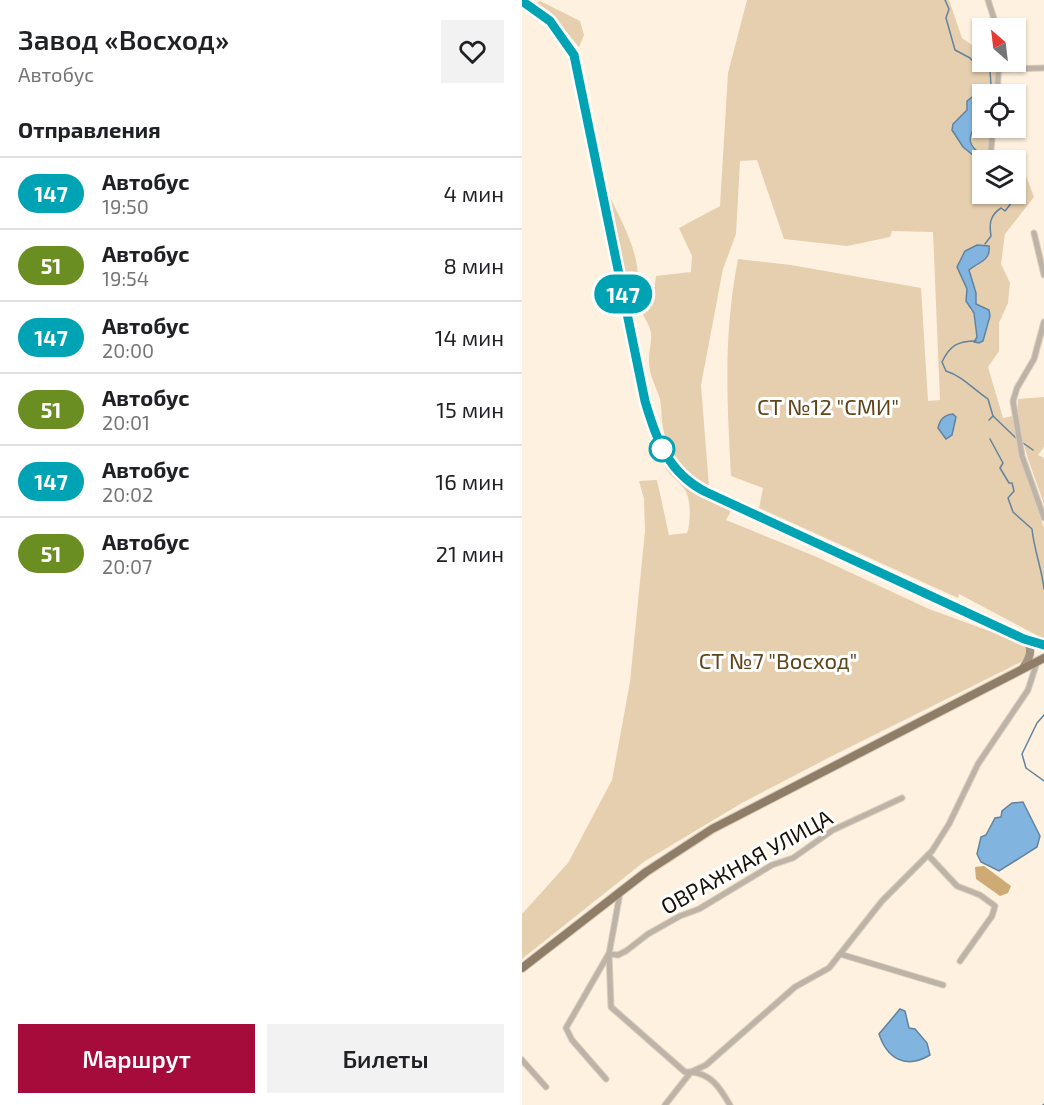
<!DOCTYPE html>
<html lang="ru">
<head>
<meta charset="utf-8">
<style>
	:root { --surface:#fff; --page:#f2f2f2; --text:#202124; --muted:#757577; --line:#e0e0e0; --accent:#a50b3b }
	body { margin:0; font-family:"Exo 2",sans-serif; background:var(--page); color:var(--text); height:100vh; display:flex; flex-direction:column; font-size:22px; white-space:nowrap }
	* { box-sizing:border-box; margin:0 }
	p { font-size:20px; color:var(--muted) }
	.icon { flex:none; width:33px; height:33px; fill:none; stroke:currentColor; stroke-width:2; stroke-linecap:round; stroke-linejoin:round }
	.map { position:relative; flex:1; overflow:hidden }
	.drawer { display:flex; flex-direction:column; background:var(--surface); width:522px }
	.drawer>* { flex:none }
	.badge { padding:0 12px; border-radius:20px; font-size:21px; line-height:39px }
	.needle { width:39px; rotate:332deg }
	.buttons { position:absolute; left:450px; top:18px; display:grid; gap:12px }
	.buttons a { display:grid; place-items:center; width:54px; height:54px; border-radius:0px; background:var(--surface); box-shadow:0 2px 4px #0004; font-size:30px }
	.map>.badge { position:absolute; translate:-50% -50%; box-shadow:0 0 0 3px #fff }
	h2 { padding:0 18px; font-size:22px; line-height:54px }
	.round { display:grid; place-items:center; flex:none; width:63px; height:63px; border-radius:0px; background:var(--page) }
	.overview { display:flex; align-items:center; justify-content:space-between; height:102px; padding:0 18px }
	h1 { font-size:28px; font-weight:600; line-height:45px }
	.primary-button { display:flex; gap:12px; margin-top:auto; padding:12px 18px }
	.primary-button a { flex:1; height:69px; border-radius:0px; background:var(--accent); color:#fff; font-size:24px; font-weight:600; line-height:69px; text-align:center }
	.primary-button a+a { background:var(--page); color:var(--text) }
	ul { padding:0; list-style:none }
	li { display:flex; align-items:center; gap:18px; height:72px; padding:0 18px; border-top:2px solid var(--line) }
	li div { flex:1 }
	li b { display:block; font-size:22px }
	li em { font-style:normal }
	li .badge { min-width:66px; font-weight:700; text-align:center }
	main { display:flex; flex:1; min-height:0 }
	.map>svg:first-child { display:block }
</style>
</head>
<body>
<main>
<section class="drawer">
<div class="overview"><div><h1>Завод «Восход»</h1><p>Автобус</p></div><a class="round"><svg class="icon" aria-label="heart" viewBox="0 0 24 24"><path d="M12 20l-8-8c-3-5 5-10 8-4 3-6 11-1 8 4z"/></svg></a></div>
<h2>Отправления</h2>
<ul>
<li><span class="badge" style="background:#00a3b4;color:#fff">147</span><div><b>Автобус</b><p>19:50</p></div><em>4 мин</em></li>
<li><span class="badge" style="background:#6b8e23;color:#fff">51</span><div><b>Автобус</b><p>19:54</p></div><em>8 мин</em></li>
<li><span class="badge" style="background:#00a3b4;color:#fff">147</span><div><b>Автобус</b><p>20:00</p></div><em>14 мин</em></li>
<li><span class="badge" style="background:#6b8e23;color:#fff">51</span><div><b>Автобус</b><p>20:01</p></div><em>15 мин</em></li>
<li><span class="badge" style="background:#00a3b4;color:#fff">147</span><div><b>Автобус</b><p>20:02</p></div><em>16 мин</em></li>
<li><span class="badge" style="background:#6b8e23;color:#fff">51</span><div><b>Автобус</b><p>20:07</p></div><em>21 мин</em></li>
</ul>
<div class="primary-button"><a>Маршрут</a><a>Билеты</a></div>
</section>
<div class="map">
<svg width="522" height="1105" viewBox="0 0 522 1105">
	<rect width="100%" height="100%" fill="#fef1df"/>
	<g fill="#e6cfae" fill-rule="evenodd">
		<path d="M225,0H427L440,38L460,52V62H474L472,94H464L460,89L447,99L445,110L431,124L430,130L435,138L456,152C441,139 452,126 460,114V128H469L467,151L504,154L503,173L512,197L483,234L479,264L488,283L486,303L477,323V351L466,367L481,418L491,416L498,458L522,528V639L437,594L436,598L237,508L241,488L209,476C205,398 201,337 216,259L269,265L399,288L406,401L418,400L411,232L370,231L368,237L325,246L262,239L235,160L218,161L214,234L201,269L179,385L187,488C166,476 147,457 142,432C139,421 140,409 138,399C134,386 126,373 127,359C128,337 134,336 121,315L132,291L134,276L169,272L170,256L157,228L198,206L206,73ZM474,157V160H494V186L495,184L499,190L494,194H460V160ZM443,251L457,265L446,270L454,304L460,306L468,316L461,341L452,313L448,310Z"/>
		<path d="M18,1L58,21L62,35L57,47L28,12L15,3Z"/>
		<path d="M85,190C100,225 123,257 114,298L108,292L104,281Z"/>
		<path d="M522,397V447L516,455L522,458V504C511,471 494,434 496,399Z"/>
		<path d="M142,459L158,478L211,507L204,520L295,557L407,609L503,644L506,654L499,662L306,758L220,803L123,861L0,959V914L46,863L90,780L108,682L123,531L122,499L117,481L135,480L147,535L165,533C169,523 169,499 163,490C156,479 141,473 142,459Z"/>
	</g>
	<path fill="#ceaa74" d="M462,866L489,886L486,893L478,896L454,879L453,867Z"/>
	<g fill="#81b4df" stroke="#62839e" stroke-width="1.5">
		<path d="M460,89L464,94H460C460,100 462,109 460,114C454,129 439,138 456,152L451,155L441,147L430,130L431,124L445,110V101Z"/>
		<path d="M455,245L467,246C469,261 456,262 447,270L454,293V304L467,310L468,316L461,341L457,343L452,342L455,337L452,313L444,301L445,289L435,267L443,251Z"/>
		<path d="M431,414L434,417L430,435L424,439L416,428C418,419 422,415 431,414Z"/>
		<path d="M501,802L518,836L515,847L477,871L459,862L455,854L459,837L464,835L473,818L479,817L480,811L490,803Z"/>
		<path d="M378,1009L383,1011L387,1028L393,1029L405,1043L408,1055C383,1070 365,1058 357,1034Z"/>
	</g>
	<g fill="none" stroke-linecap="round" stroke-linejoin="round">
		<g stroke="#62839e" stroke-width="1.5">
			<path d="M423,0L427,9L424,18L433,50L448,58L457,68L468,70L469,86L460,91"/>
			<path d="M457,152L466,155"/>
			<path d="M494,170L500,178L499,186"/>
			<path d="M463,244L469,236C467,224 468,215 479,208L483,211L499,191"/>
			<path d="M454,341C436,341 428,345 420,362L424,371C440,376 451,389 466,399L471,416L467,420"/>
			<path d="M471,416L494,438"/>
			<path d="M468,439L481,463L478,468L487,483H490L492,491L486,498L491,512L510,529C512,550 520,569 522,589"/>
			<path d="M501,443L511,450"/>
			<path d="M522,715L515,723L500,754L504,768L522,781"/>
			<path d="M521,1105L522,1104"/>
		</g>
		<g stroke="#d9cdbc" stroke-width="7">
			<g id="street">
				<path d="M466,0L475,28"/>
				<path d="M478,69L522,68"/>
				<path d="M475,94L477,62"/>
				<path d="M469,149L471,128"/>
				<path d="M512,233L522,275"/>
				<path d="M522,322L512,359L495,388L491,401L500,456L522,518"/>
				<path d="M406,855L435,886L458,895L473,906L470,916L438,961"/>
				<path d="M98,893L87,954L89,1007L163,1072H169L184,1065L273,987L307,968L360,901L410,851L427,824L456,764L506,690L515,662"/>
				<path d="M87,954L96,955L104,951L126,934L158,916L177,909L250,865L271,858L311,830L380,798"/>
				<path d="M318,954L421,985"/>
				<path d="M0,1060L24,1087"/>
				<path d="M84,1079L50,1040L44,1028L86,955"/>
				<path d="M143,1105L169,1072C190,1074 198,1088 208,1105"/>
			</g>
		</g>
		<g stroke="#d9cdbc" stroke-width="9">
			<g id="secondary">
				<path d="M0,1L28,21L52,55L123,401C134,439 147,473 184,492L503,639L522,645"/>
				<path d="M501,668C507,659 512,650 504,640"/>
			</g>
		</g>
		<g stroke="#d9cdbc" stroke-width="10">
			<path id="primary" d="M0,968L124,872L190,829L522,658"/>
		</g>
		<use href="#street" stroke="#beb3a7" stroke-width="5"/>
		<use href="#secondary" stroke="#a49482" stroke-width="8"/>
		<use href="#primary" stroke="#907d67" stroke-width="8"/>
	</g>
	<g fill="none" stroke-linecap="round" stroke-linejoin="round">
		<g stroke="#fff" stroke-width="14">
			<path id="line" d="M0,1L28,21L52,55L123,401C134,439 146,473 184,492L502,639L522,645"/>
		</g>
		<use href="#line" stroke="#00a3b4" stroke-width="9"/>
	</g>
	<circle fill="#fff" stroke="#00a3b4" stroke-width="3" cx="140" cy="449" r="12"/>
	<g text-anchor="middle" dominant-baseline="central" stroke-width="6" stroke-linejoin="round" paint-order="stroke">
		<g font-size="22" fill="#5e451b" stroke="#fff">
			<text x="306" y="406">СТ №12 "СМИ"</text>
			<text x="256" y="660">СТ №7 "Восход"</text>
		</g>
		<g font-size="22" fill="#181106" stroke="#fff">
			<text transform="translate(224 861) rotate(-29)">ОВРАЖНАЯ УЛИЦА</text>
		</g>
	</g>
</svg>
<div class="buttons">
<a><svg class="needle" viewBox="-14 -14 28 28"><path d="M0-13l5 13h-10z" fill="#e53935"/><path d="M0 13l5-13h-10z" fill="#757577"/></svg></a>
<a><svg class="icon" aria-label="locate" viewBox="0 0 24 24"><circle cx="12" cy="12" r="6"/><path d="M12 2v4M12 18v4M2 12h4M18 12h4"/></svg></a>
<a><svg class="icon" aria-label="layers" viewBox="0 0 24 24"><path d="M12 4l9 5-9 5-9-5zM3 14l9 5 9-5"/></svg></a>
</div>
<b class="badge" style="left:101px;top:294px;background:#00a3b4;color:#fff">147</b>
</div>
</main>
</body>
</html>
